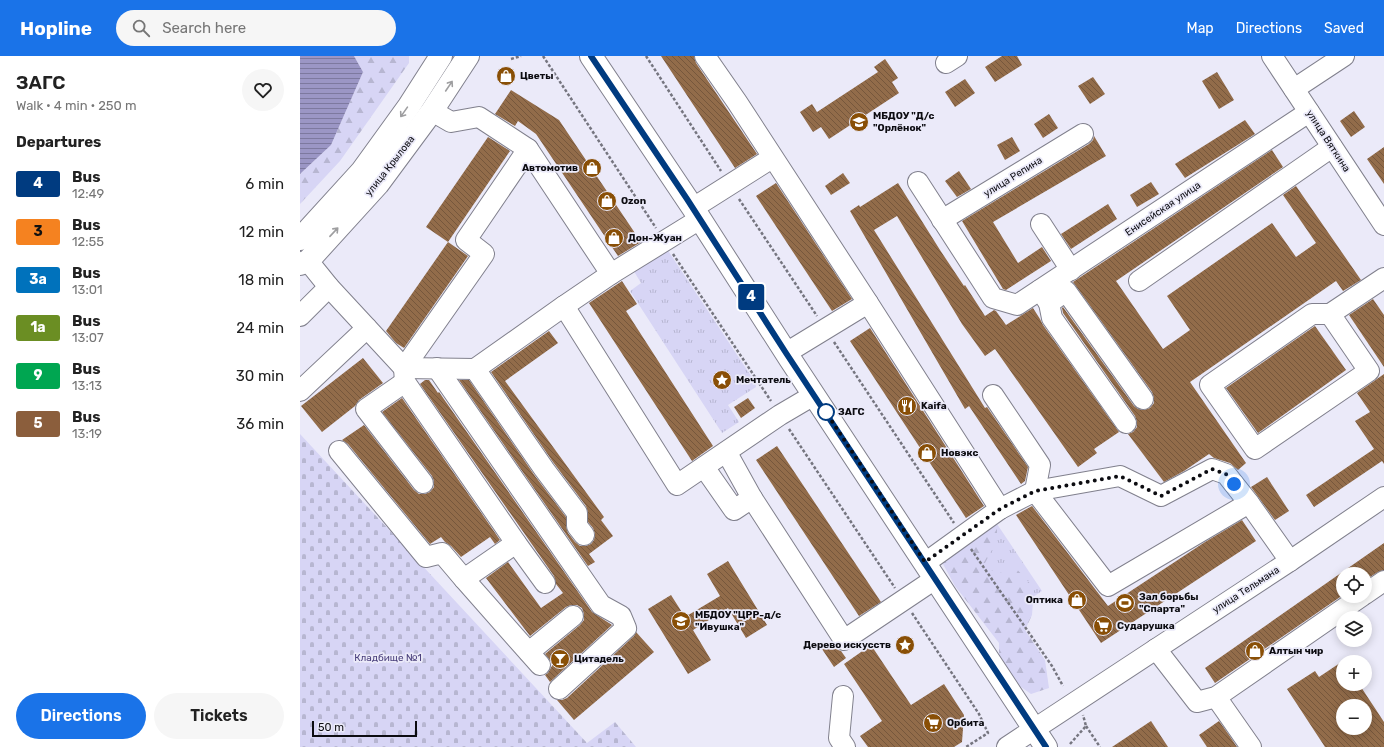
<!DOCTYPE html>
<html lang="en">
<head>
<meta charset="utf-8">
<style>
	:root { --surface:#fff; --page:#f6f6f6; --text:#222; --muted:#767676; --accent:#1a73e8 }
	body { margin:0; font-family:Rubik,sans-serif; background:var(--page); color:var(--text); height:100vh; display:flex; flex-direction:column; font-size:15px; white-space:nowrap }
	* { box-sizing:border-box; margin:0 }
	p { font-size:13px; color:var(--muted) }
	.icon { flex:none; width:22px; height:22px; fill:none; stroke:currentColor; stroke-width:2; stroke-linecap:round; stroke-linejoin:round }
	.map { position:relative; flex:1; overflow:hidden }
	.details { display:flex; flex-direction:column; background:var(--surface); width:300px }
	.details>* { flex:none }
	.badge { padding:0 8px; border-radius:3px; font-size:14px; line-height:26px }
	.fabs { position:absolute; left:1036px; top:511px; display:grid; gap:8px }
	.fabs a { display:grid; place-items:center; width:36px; height:36px; border-radius:50%; background:var(--surface); box-shadow:0 2px 10px #0003; font-size:20px }
	.scale { position:absolute; left:12px; bottom:10px; width:105px; box-sizing:border-box; padding-left:4px; border:2px solid #0c0c11; border-top:0; font-size:11px; line-height:14px; white-space:nowrap; color:#0c0c11; -webkit-text-stroke:3px #ebeaf9; paint-order:stroke }
	.you { position:absolute; width:20px; height:20px; margin:-10px; border:3px solid #fff; border-radius:50%; background:#1a73e8; box-shadow:0 0 0 6px #1a73e833 }
	.map>.badge { position:absolute; translate:-50% -50%; box-shadow:0 0 0 2px #fff }
	h2 { padding:0 16px; font-size:15px; line-height:36px }
	.round { display:grid; place-items:center; flex:none; width:42px; height:42px; border-radius:21px; background:var(--page) }
	.overview { display:flex; align-items:center; justify-content:space-between; height:68px; padding:0 16px }
	h1 { font-size:19px; font-weight:600; line-height:30px }
	.cta { display:flex; gap:8px; margin-top:auto; padding:8px 16px }
	.cta a { flex:1; height:46px; border-radius:24px; background:var(--accent); color:#fff; font-size:16px; font-weight:600; line-height:46px; text-align:center }
	.cta a+a { background:var(--page); color:var(--text) }
	ul { padding:0; list-style:none }
	li { display:flex; align-items:center; gap:12px; height:48px; padding:0 16px }
	li div { flex:1 }
	li b { display:block; font-size:15px }
	li em { font-style:normal }
	li .badge { min-width:44px; font-weight:700; text-align:center }
	header { display:flex; align-items:center; gap:24px; box-sizing:border-box; height:56px; padding:0 20px; background:var(--accent); color:#fff }
	header strong { font-size:19px }
	nav { display:flex; gap:22px; margin-inline-start:auto; font-size:14px }
	.search { width:280px; height:36px; background:var(--page); display:flex; align-items:center; gap:10px; box-sizing:border-box; padding:0 14px; border-radius:22px; color:var(--muted); font-size:15px }
	main { display:flex; flex:1; min-height:0 }
	.map>svg:first-child { display:block }
</style>
</head>
<body>
<header>
<strong>Hopline</strong>
<div class="search"><svg class="icon" aria-label="search" viewBox="0 0 24 24"><circle cx="10" cy="10" r="6"/><path d="M15 15l6 6"/></svg>Search here</div>
<nav><a>Map</a><a>Directions</a><a>Saved</a></nav>
</header>
<main>
<section class="details">
<div class="overview"><div><h1>ЗАГС</h1><p>Walk · 4 min · 250 m</p></div><a class="round"><svg class="icon" aria-label="heart" viewBox="0 0 24 24"><path d="M12 20l-8-8c-3-5 5-10 8-4 3-6 11-1 8 4z"/></svg></a></div>
<h2>Departures</h2>
<ul>
<li><span class="badge" style="background:#003b80;color:#fff">4</span><div><b>Bus</b><p>12:49</p></div><em>6 min</em></li>
<li><span class="badge" style="background:#f58220;color:#111">3</span><div><b>Bus</b><p>12:55</p></div><em>12 min</em></li>
<li><span class="badge" style="background:#0072bc;color:#fff">3а</span><div><b>Bus</b><p>13:01</p></div><em>18 min</em></li>
<li><span class="badge" style="background:#6b8e23;color:#fff">1а</span><div><b>Bus</b><p>13:07</p></div><em>24 min</em></li>
<li><span class="badge" style="background:#00a651;color:#fff">9</span><div><b>Bus</b><p>13:13</p></div><em>30 min</em></li>
<li><span class="badge" style="background:#8b5e3c;color:#fff">5</span><div><b>Bus</b><p>13:19</p></div><em>36 min</em></li>
</ul>
<div class="cta"><a>Directions</a><a>Tickets</a></div>
</section>
<div class="map">
<svg width="1084" height="691" viewBox="0 0 1084 691">
	<defs>
		<pattern id="grass-tufts" width="24" height="20" patternUnits="userSpaceOnUse"><rect width="24" height="20" fill="#d7d5f5"/><path d="M3 7l-1-3M5 7V3M7 7l1-3M15 17l-1-3M17 17v-4M19 17l1-3" fill="none" stroke="#b7b6d1"/></pattern>
		<pattern id="forest-firs" width="22" height="20" patternUnits="userSpaceOnUse"><rect width="22" height="20" fill="#d7d5f5"/><path d="M5 1l3.5 6h-7zM16 11l3.5 6h-7z" fill="#b7b6d1"/></pattern>
		<pattern id="cemetery-stones" width="16" height="16" patternUnits="userSpaceOnUse"><rect width="16" height="16" fill="#d7d5f5"/><path d="M2 7V4a2 2 0 0 1 4 0v3zM10 15v-3a2 2 0 0 1 4 0v3z" fill="#b7b6d1"/></pattern>
		<pattern id="water-rules" width="6" height="5" patternUnits="userSpaceOnUse"><rect width="6" height="5" fill="#9b96c5"/><path d="M0 2.5h6" fill="none" stroke="#7d799f"/></pattern>
		<pattern id="building-back-hatch" width="6" height="6" patternUnits="userSpaceOnUse"><rect width="6" height="6" fill="#926c4a"/><path d="M-1 5l2 2M0 0l6 6M5-1l2 2" fill="none" stroke="#76573c"/></pattern>
	</defs>
	<rect width="100%" height="100%" fill="#ebeaf9"/>
	<g fill="url(#grass-tufts)">
		<path d="M365,190L455,326L456,331L428,349L439,366L422,377L330,235L341,227L332,212Z"/>
		<path d="M693,462L742,535L715,553L666,480Z"/>
	</g>
	<g fill="url(#forest-firs)">
		<path d="M54,0H109V7L40,105L0,148V118L31,89L63,16Z"/>
		<path d="M686,459L697,472V484L685,507L696,519L714,510L734,532L732,559L725,574L745,604L749,632L731,638L704,619L699,605V587L655,530L638,499Z"/>
	</g>
	<path fill="url(#cemetery-stones)" d="M0,378L287,687L315,666L336,691H0Z"/>
	<path fill="url(#water-rules)" d="M0,0H54L63,16L31,89L0,118Z"/>
	<g fill="url(#building-back-hatch)" fill-rule="evenodd">
		<path d="M361,0H394L396,7L457,98L435,112Z"/>
		<path d="M702,0H717L722,9L695,26L685,11Z"/>
		<path d="M585,3L598,22L592,26L599,37L529,83L521,71L513,76L500,56L512,48L517,56L578,16L574,11Z"/>
		<path d="M917,16L934,44L919,53L902,25Z"/>
		<path d="M793,21L805,38L790,48L778,30Z"/>
		<path d="M665,23L675,37L655,51L645,36Z"/>
		<path d="M211,34L259,64L341,186L318,200L236,78L218,65L215,70L195,58Z"/>
		<path d="M1054,55L1065,71L1051,81L1040,65Z"/>
		<path d="M749,58L758,72L743,82L734,68Z"/>
		<path d="M945,64L955,78L885,122L875,108Z"/>
		<path d="M794,80L806,100L693,166L718,207L742,191L751,205L706,234L703,233L662,165L789,88L793,84Z"/>
		<path d="M188,81L210,95L148,186L126,171Z"/>
		<path d="M712,81L720,95L705,104L697,89Z"/>
		<path d="M1084,91V128L1067,103Z"/>
		<path d="M972,94L983,111L816,225L863,293L890,274L867,240L972,167L996,201L1016,187L983,139L996,130L1061,224L1043,235L1036,225L890,326L946,407L938,414L930,407L914,402L909,398L884,415L864,426L828,378L833,376L837,371V366L835,360L763,257L762,252L763,251L834,350L838,353L844,354L850,352L854,347V342L852,336L773,226Z"/>
		<path d="M659,115L671,133L657,141L645,125Z"/>
		<path d="M543,117L550,127L531,139L525,130Z"/>
		<path d="M851,126L859,138L837,151L830,139Z"/>
		<path d="M476,127L552,243L532,255L456,140Z"/>
		<path d="M598,127L640,194L664,230L665,229L685,260L694,254L696,255L706,269L733,252L740,263L743,269L819,376L794,393L797,397L778,411L695,293L685,300L662,268L597,160L574,174L685,352L687,351L728,411L725,425L721,428L669,350L665,353L550,155L559,149L560,151Z"/>
		<path d="M808,148L817,163L771,193L761,178Z"/>
		<path d="M148,186L168,200L104,292L96,287L86,275Z"/>
		<path d="M322,225L337,248L326,255L413,390L392,405L289,247Z"/>
		<path d="M1073,243L1084,259V311L1049,259Z"/>
		<path d="M1015,270L1046,314L958,377L926,332Z"/>
		<path d="M570,272L684,450L666,462L550,285Z"/>
		<path d="M249,275L258,287L205,325L304,461L301,464L313,480L289,498L295,506L288,510L159,324H169L235,420L266,461V470L268,477L275,486L280,490H286L291,488L294,484L295,478L293,472L288,466V457L286,450L253,406L191,316Z"/>
		<path d="M63,302L83,327L59,344L55,350L22,376L1,350Z"/>
		<path d="M1084,318V408L1082,405L1014,451L1006,439L1074,393L1055,365L1070,356L1057,337Z"/>
		<path d="M125,324H129L138,337L139,336L292,556L312,569L250,626L245,619L248,617L253,608L245,598L280,569L284,564V558L282,552L277,549H271L266,551L230,580L186,522L208,506L241,552L263,537L256,528L254,520L120,328Z"/>
		<path d="M102,342L200,484L195,488L190,481L161,501L151,490L145,486L141,481L130,488L48,388L42,384L64,369L114,434L119,438H125L130,436L134,431V425L132,420L82,356Z"/>
		<path d="M448,342L455,352L441,362L434,351Z"/>
		<path d="M477,390L581,546L559,560L456,404Z"/>
		<path d="M967,421L989,455L975,464L951,431Z"/>
		<path d="M732,450L808,550L905,486L942,464L956,485L801,587L716,459Z"/>
		<path d="M1084,487V514L1078,516L1065,524V518H1043V539L915,627L905,612Z"/>
		<path d="M428,505L467,569L446,582L428,552L393,574L411,604L388,618L348,553L371,539L385,561L420,540L407,518Z"/>
		<path d="M336,576L354,596L274,664L257,644H262L267,642L334,580Z"/>
		<path d="M532,586L538,594L541,595L546,602L534,611L522,593Z"/>
		<path d="M571,589L611,649L644,628L664,659L662,686L654,691H568L560,680L582,665L544,608Z"/>
		<path d="M1043,605V628H1059L1084,666V691H1025L987,633L1015,615L1019,621ZM1043,650H1065V672H1043Z"/>
		<path d="M851,665L868,691H812Z"/>
		<path d="M919,665L929,679L937,691H907L899,679Z"/>
	</g>
	<g fill="none" stroke-linecap="round" stroke-linejoin="round">
		<g stroke="#81808d" stroke-width="22">
			<g id="minor">
				<path d="M405,0L437,46L568,247L700,453"/>
				<path d="M972,0L1084,169"/>
				<path d="M646,7L657,0"/>
				<path d="M994,33L1044,0"/>
				<path d="M132,55L151,66L179,61L228,93"/>
				<path d="M618,126L693,242L717,249L1009,56"/>
				<path d="M393,152L472,102"/>
				<path d="M642,164L783,78"/>
				<path d="M741,168L771,214"/>
				<path d="M8,205L29,231L104,312L175,313L264,250L377,429L480,359L514,339"/>
				<path d="M839,225L1032,91"/>
				<path d="M740,234L749,247L766,235L843,343"/>
				<path d="M749,247L752,262L826,367"/>
				<path d="M264,250L311,218L400,163"/>
				<path d="M1030,258L1069,315L955,393L910,329L1012,258H1030L1084,222"/>
				<path d="M0,260L29,231"/>
				<path d="M486,297L568,247"/>
				<path d="M137,312L301,549L321,560L326,572L259,633"/>
				<path d="M175,313L244,413L277,457V470L284,479"/>
				<path d="M105,326L66,353L123,427"/>
				<path d="M0,335L67,272"/>
				<path d="M693,339L740,409L735,435L808,530L949,447L990,505"/>
				<path d="M39,395L126,501L142,497L164,523"/>
				<path d="M427,397L452,442L544,584L635,523"/>
				<path d="M404,411L434,454L452,442"/>
				<path d="M216,487L245,527"/>
				<path d="M625,507L700,453L735,435L820,420L861,440L912,413L926,418L949,447"/>
				<path d="M1065,538L1084,525"/>
				<path d="M856,593L897,646L916,641L1062,540"/>
				<path d="M229,596L273,560"/>
				<path d="M240,609L164,523L216,487L105,326L104,312L184,198L166,184L228,93L311,218"/>
				<path d="M543,640L539,682L545,691"/>
				<path d="M916,641L951,691"/>
				<path d="M707,691L990,505L1084,441"/>
			</g>
		</g>
		<g stroke="#81808d" stroke-width="24">
			<g id="major">
				<path d="M291,0L393,152L490,303L746,691"/>
				<path d="M0,183L62,115L109,50L141,0"/>
				<path d="M0,208L8,205L78,128L132,55L168,0"/>
			</g>
		</g>
		<g stroke="#75757f" stroke-width="2.5" stroke-dasharray="3 2" stroke-linecap="butt">
			<path d="M243,0L356,172"/>
			<path d="M346,0L421,115"/>
			<path d="M211,3L221,0"/>
			<path d="M439,143L517,260"/>
			<path d="M373,198L471,345"/>
			<path d="M534,286L654,467"/>
			<path d="M489,373L595,532"/>
			<path d="M671,493L752,610L763,630"/>
			<path d="M612,557L679,658L688,677L666,691"/>
			<path d="M786,670L800,691"/>
			<path d="M770,688L786,670L783,659"/>
		</g>
		<use href="#minor" stroke="#fff" stroke-width="20"/>
		<use href="#major" stroke="#fff" stroke-width="22"/>
	</g>
	<defs><path id="oneway-shaft" d="M-6 0H5M1.5-3L5.5 0L1.5 3" fill="none" stroke-width="1.6" stroke-linecap="round" stroke-linejoin="round"/></defs>
	<g stroke="#9e9ea0">
		<use href="#oneway-shaft" transform="translate(149 30) rotate(-56)"/>
		<use href="#oneway-shaft" transform="translate(104 56) rotate(125)"/>
		<use href="#oneway-shaft" transform="translate(34 176) rotate(-47)"/>
	</g>
	<g fill="none" stroke-linecap="round" stroke-linejoin="round">
		<g stroke="#fff" stroke-width="9">
			<path id="line" d="M291,0L387,143L486,297L746,691"/>
		</g>
		<use href="#line" stroke="#003b80" stroke-width="6"/>
		<path stroke="#0c0c11" stroke-width="4" stroke-dasharray="0 7.2" d="M526,356L525,355L625,506L700,453L735,435L820,420L861,440L912,413L926,418L934,428"/>
	</g>
	<defs>
		<g id="shop-disc" transform="scale(1)"><circle r="9.5" fill="#894f06" stroke="#ebeaf9"/><path d="M-5-2.5h2.3a2.7 3.5 0 0 1 5.4 0H5L5.5 6h-11ZM-1.5-2.5h3a1.5 2.3 0 0 0-3 0Z" fill="#fff"/></g>
		<g id="school-disc" transform="scale(1)"><circle r="9.5" fill="#894f06" stroke="#ebeaf9"/><path d="M0-5L7-2L0 1L-7-2ZM-4 1L0 2.5L4 1V4Q0 6-4 4Z" fill="#fff"/></g>
		<g id="sight-disc" transform="scale(1)"><circle r="9.5" fill="#894f06" stroke="#ebeaf9"/><path d="M0-6L1.8-2.2L6-1.7L2.9 1.2L3.7 5.4L0 3.3L-3.7 5.4L-2.9 1.2L-6-1.7L-1.8-2.2Z" fill="#fff"/></g>
		<g id="restaurant-disc" transform="scale(1)"><circle r="9.5" fill="#894f06" stroke="#ebeaf9"/><path d="M-5-6h1v4h1v-4h1v4h1v-4h1v5L-1.5 .5V6h-2V.5L-5-1ZM5-6V6H3V1.5H1.5Q1.5-4 5-6Z" fill="#fff"/></g>
		<g id="stadium-disc" transform="scale(1)"><circle r="9.5" fill="#894f06" stroke="#ebeaf9"/><path d="M0-5a6.5 5 0 1 0 0 10a6.5 5 0 1 0 0-10ZM-3.5-1.8h7v3.6h-7Z" fill="#fff"/></g>
		<g id="supermarket-disc" transform="scale(1)"><circle r="9.5" fill="#894f06" stroke="#ebeaf9"/><path d="M-6-5.5h2.5l.6 2H6L4.5 2H-2.5L-4.4-4H-6ZM-1.5 3.2a1.3 1.3 0 1 0 .1 0ZM3 3.2a1.3 1.3 0 1 0 .1 0Z" fill="#fff"/></g>
		<g id="bar-disc" transform="scale(1)"><circle r="9.5" fill="#894f06" stroke="#ebeaf9"/><path d="M-6-5H6L.8 .8V4.5H3.5V6h-7V4.5H-.8V.8Z" fill="#fff"/></g>
	</defs>
	<g fill-rule="evenodd">
		<use href="#shop-disc" x="206" y="20"/>
		<use href="#school-disc" x="559" y="66"/>
		<use href="#shop-disc" x="292" y="112"/>
		<use href="#shop-disc" x="307" y="145"/>
		<use href="#shop-disc" x="314" y="182"/>
		<use href="#sight-disc" x="422" y="324"/>
		<use href="#restaurant-disc" x="607" y="350"/>
		<use href="#shop-disc" x="627" y="397"/>
		<use href="#shop-disc" x="777" y="544"/>
		<use href="#stadium-disc" x="825" y="547"/>
		<use href="#school-disc" x="381" y="565"/>
		<use href="#supermarket-disc" x="803" y="570"/>
		<use href="#sight-disc" x="605" y="589"/>
		<use href="#shop-disc" x="955" y="595"/>
		<use href="#bar-disc" x="260" y="603"/>
		<use href="#supermarket-disc" x="633" y="667"/>
	</g>
	<circle fill="#fff" stroke="#003b80" stroke-width="2" cx="526" cy="356" r="8"/>
	<g text-anchor="middle" dominant-baseline="central" stroke-width="3.5" stroke-linejoin="round" paint-order="stroke">
		<g font-size="10" font-weight="bold" fill="#0c0c11" stroke="#ebeaf9" text-anchor="start">
			<text x="220" y="20">Цветы</text>
			<text x="573" y="60">МБДОУ "Д/с<tspan x="573" dy="12">"Орлёнок"</tspan></text>
			<text x="278" y="112" text-anchor="end">Автомотив</text>
			<text x="321" y="145">Ozon</text>
			<text x="328" y="182">Дон-Жуан</text>
			<text x="436" y="324">Мечтатель</text>
			<text x="621" y="350">Kaifa</text>
			<text x="641" y="397">Новэкс</text>
			<text x="839" y="541">Зал борьбы<tspan x="839" dy="12">"Спарта"</tspan></text>
			<text x="763" y="544" text-anchor="end">Оптика</text>
			<text x="395" y="559">МБДОУ "ЦРР-д/с<tspan x="395" dy="12">"Ивушка"</tspan></text>
			<text x="817" y="570">Сударушка</text>
			<text x="591" y="589" text-anchor="end">Дерево искусств</text>
			<text x="969" y="595">Алтын чир</text>
			<text x="274" y="603">Цитадель</text>
			<text x="647" y="667">Орбита</text>
		</g>
		<g font-size="10" fill="#0c0c11" stroke="#ebeaf9">
			<text transform="translate(1028 85) rotate(57)">улица Вяткина</text>
			<text transform="translate(90 110) rotate(-52)">улица Крылова</text>
			<text transform="translate(713 121) rotate(-32)">улица Репина</text>
			<text transform="translate(863 153) rotate(-34)">Енисейская улица</text>
			<text transform="translate(946 534) rotate(-33)">улица Тельмана</text>
		</g>
		<g font-size="10" font-weight="bold" fill="#0c0c11" stroke="#ebeaf9" text-anchor="start">
			<text x="538" y="356">ЗАГС</text>
		</g>
		<g font-size="10" fill="#493f7b" stroke="#ebeaf9">
			<text x="88" y="602">Кладбище №1</text>
		</g>
	</g>
</svg>
<div class="fabs">
<a><svg class="icon" aria-label="locate" viewBox="0 0 24 24"><circle cx="12" cy="12" r="6"/><path d="M12 2v4M12 18v4M2 12h4M18 12h4"/></svg></a>
<a><svg class="icon" aria-label="layers" viewBox="0 0 24 24"><path d="M12 4l9 5-9 5-9-5zM3 14l9 5 9-5"/></svg></a>
<a>+</a>
<a>−</a>
</div>
<div class="scale">50 m</div>
<div class="you" style="left:934px;top:428px"></div>
<b class="badge" style="left:451px;top:241px;background:#003b80;color:#fff">4</b>
</div>
</main>
</body>
</html>
